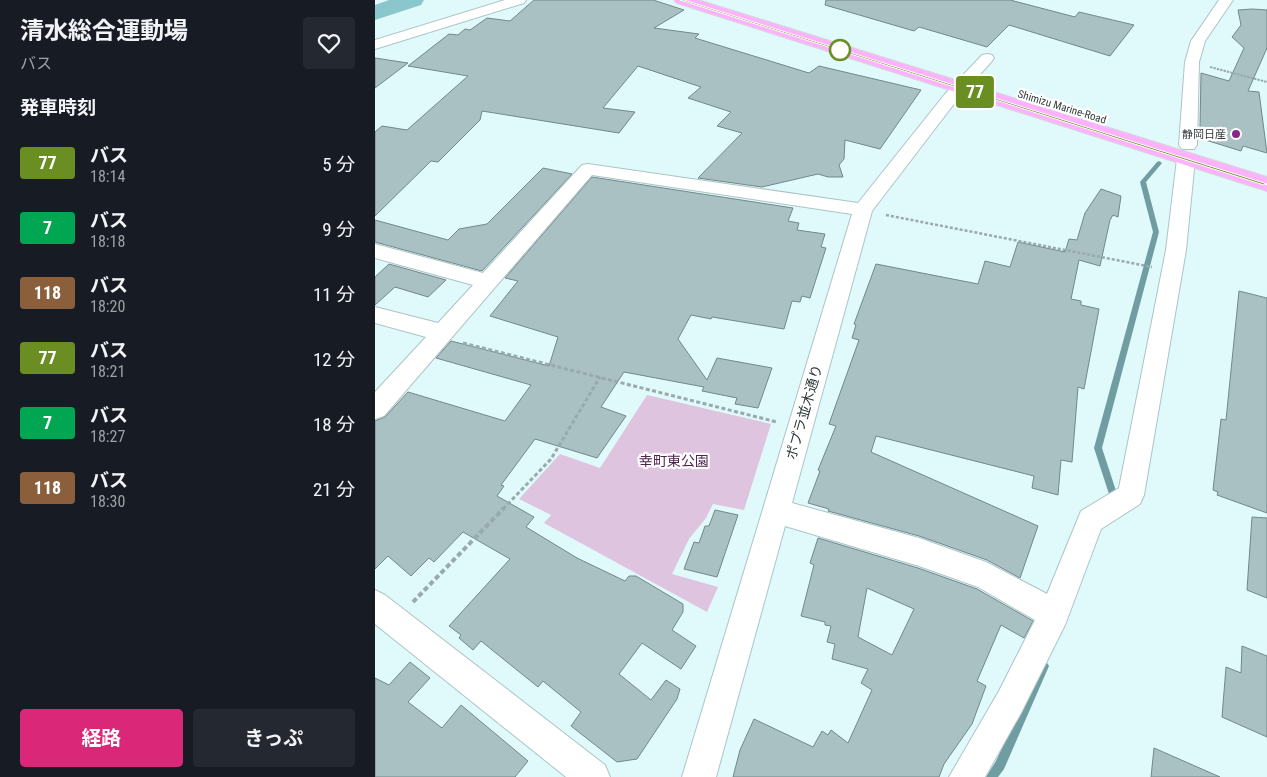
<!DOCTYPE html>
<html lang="ja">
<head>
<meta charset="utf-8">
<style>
	:root { --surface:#171b24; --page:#242831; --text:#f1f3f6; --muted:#9ea1a6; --accent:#db2777 }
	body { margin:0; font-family:"Roboto Condensed","Noto Sans JP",sans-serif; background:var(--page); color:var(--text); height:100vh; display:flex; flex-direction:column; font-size:19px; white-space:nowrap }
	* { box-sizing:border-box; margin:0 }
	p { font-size:16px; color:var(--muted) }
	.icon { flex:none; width:28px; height:28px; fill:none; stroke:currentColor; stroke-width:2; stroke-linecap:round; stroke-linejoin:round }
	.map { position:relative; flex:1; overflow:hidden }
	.panel { display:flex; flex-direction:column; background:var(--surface); width:375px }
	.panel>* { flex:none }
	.badge { padding:0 10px; border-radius:4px; font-size:18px; line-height:32px }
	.map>.badge { position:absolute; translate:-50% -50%; box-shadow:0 0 0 2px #fff }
	h2 { padding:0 20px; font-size:19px; line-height:45px }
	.round { display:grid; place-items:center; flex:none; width:52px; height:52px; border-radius:5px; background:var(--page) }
	.overview { display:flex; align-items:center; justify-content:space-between; height:85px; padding:0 20px }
	h1 { font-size:24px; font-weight:700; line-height:38px }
	.cta { display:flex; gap:10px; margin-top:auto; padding:10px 20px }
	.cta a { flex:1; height:58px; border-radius:5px; background:var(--accent); color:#fff; font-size:20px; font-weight:700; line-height:58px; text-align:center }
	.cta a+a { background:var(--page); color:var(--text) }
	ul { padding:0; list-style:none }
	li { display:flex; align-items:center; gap:15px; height:65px; padding:0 20px }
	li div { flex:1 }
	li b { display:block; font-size:19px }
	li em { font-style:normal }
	li .badge { min-width:55px; font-weight:700; text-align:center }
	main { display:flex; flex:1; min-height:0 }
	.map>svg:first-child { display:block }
</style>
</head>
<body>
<main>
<section class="panel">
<div class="overview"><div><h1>清水総合運動場</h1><p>バス</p></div><a class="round"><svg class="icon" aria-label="heart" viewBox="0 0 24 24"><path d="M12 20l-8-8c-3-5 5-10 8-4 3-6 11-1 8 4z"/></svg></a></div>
<h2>発車時刻</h2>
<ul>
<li><span class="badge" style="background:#6b8e23;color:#fff">77</span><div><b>バス</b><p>18:14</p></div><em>5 分</em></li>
<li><span class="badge" style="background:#00a651;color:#fff">7</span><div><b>バス</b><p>18:18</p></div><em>9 分</em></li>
<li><span class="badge" style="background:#8b5e3c;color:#fff">118</span><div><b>バス</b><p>18:20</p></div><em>11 分</em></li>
<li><span class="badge" style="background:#6b8e23;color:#fff">77</span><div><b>バス</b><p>18:21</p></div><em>12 分</em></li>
<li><span class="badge" style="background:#00a651;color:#fff">7</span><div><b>バス</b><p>18:27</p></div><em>18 分</em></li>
<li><span class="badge" style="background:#8b5e3c;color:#fff">118</span><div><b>バス</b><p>18:30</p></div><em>21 分</em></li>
</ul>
<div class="cta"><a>経路</a><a>きっぷ</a></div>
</section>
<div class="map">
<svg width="892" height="777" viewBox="0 0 892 777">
	<rect width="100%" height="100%" fill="#e0f9fb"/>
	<path fill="#dfc4df" d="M272,395L396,424L369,510L338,504L331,518L314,539L297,574L343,587L332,612L169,523L176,515L144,499L185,454L225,468Z"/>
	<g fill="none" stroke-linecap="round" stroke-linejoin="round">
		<g fill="#6f9da2" fill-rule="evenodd">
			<path d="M784,161L787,163L771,182L784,232L727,448L742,494L740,504L737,505L734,504L733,501L734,494L719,448L778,232L765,182L782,162Z"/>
			<path d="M669,661L672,663L674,666L629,769L623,777H611L621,761L666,663Z"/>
		</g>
		<path fill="#89c7cd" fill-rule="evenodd" d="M14,0H49L46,5L0,20V5Z"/>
	</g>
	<g fill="#a9c1c3" stroke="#72888a" fill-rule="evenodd">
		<path d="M159,0H278L309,10L279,28L324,34L320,38L434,73L444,66L546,90L505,149L470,140L469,159L464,165L468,177H453L443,174L387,187L323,178L367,133L342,126L356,112L313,98L326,87L263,66L228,108L260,112L244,133L107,111L105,120L63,162L56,161L0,216V132L7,126L32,130L93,76L33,66L74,34L83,35L90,29L95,30L112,18L135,21Z"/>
		<path d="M451,0H635L700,17L704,12L759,25L735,56L634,25L612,47L544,27L539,31L450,5Z"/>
		<path d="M877,9L892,10V48L873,91L884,92L892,153L868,146L866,151L824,138L827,128L825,127L826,73L854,81L869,48L857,37L866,25L863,10Z"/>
		<path d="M0,58L33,63L0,88Z"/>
		<path d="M168,168L197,174L107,271L0,242V220L73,240L84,229L112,224Z"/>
		<path d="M217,177L418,208L413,221L424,223L422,230L450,234L446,247L451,248L435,298L427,296L425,302L417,301L409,329L337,317L336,319L316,315L303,339L332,380L342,358L397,368L383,408L360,404L362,398L327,391L329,387L249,372L226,407L251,416L222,458L160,439L126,485L129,486L122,496L159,517L151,527L202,558L250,581L254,576H261L308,604V612L297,630L321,646L306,669L267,643L244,674L276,700L291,680L305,689L302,699L262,759L242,762L196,726L206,712L168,681L163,687L106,641L98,650L84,638L86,635L74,626L135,559L88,532L59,562L54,558L36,576L13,556L0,569V421L10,417L33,392L130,421L156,385L61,358L76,341L174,366L183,337L115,316L143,281L130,278Z"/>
		<path d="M726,189L746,196L743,217L738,215L735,220L725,266L704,260L696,299L706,301V305L724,309L709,389L703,387L697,462L686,460L683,495L657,488L659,476L501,436L496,452L663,526L645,578L612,560L544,536L453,511L454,509L433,503L445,471L443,470L461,426L454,424L484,340L477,338L481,325L479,324L501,264L603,284L610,261L635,267L643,242L690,252L694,239L702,240L710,213Z"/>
		<path d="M14,264L71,280L53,297L20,287L0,305V277Z"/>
		<path d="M864,291L892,298V513L842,495L843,492L838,490L846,419L851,420Z"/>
		<path d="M340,510L363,515L342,577L309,569L319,542L324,543L330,526H334Z"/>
		<path d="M877,517L892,518V598L872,590Z"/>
		<path d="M443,538L543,568L602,589L658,621L649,638L626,625L602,681L611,686L597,724L569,764L564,777H358L365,750L379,719L438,747L447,731L453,735L456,730L473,743L497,690L486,683L493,669L457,659L460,644L452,642L456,626L450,625V622L426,616L439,565L435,563ZM492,588L539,609L517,655L483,637Z"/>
		<path d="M867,646L892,656V737L847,717L851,667L866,673Z"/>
		<path d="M35,662L55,678L33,702L67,728L86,705L153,761L140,777H0V678L14,685Z"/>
		<path d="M779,748L845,777H776Z"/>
	</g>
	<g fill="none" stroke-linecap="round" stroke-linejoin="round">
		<g stroke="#acc4c6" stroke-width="2">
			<g id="minor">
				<path d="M130,0H151L149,3L0,49V40Z"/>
				<path d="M844,0H858L830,41L824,62L822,145L819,149H807L804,145L810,62L816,41Z"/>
				<path d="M612,54L617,55L619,58L617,61L582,100L497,211L417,503L544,538L611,562L672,594L706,511L744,488L791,250L802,159L805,155H817L820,159L811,250L769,495L765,504L726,529L690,625L646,713L610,777H574L624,691L660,620L603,587L544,566L410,526L341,777H307L477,214L217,175L9,416L0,419V392L51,337L0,323V307L63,323L98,285L0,258V244L108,273L207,165L213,164L483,203L570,94L607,55Z"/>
				<path d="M0,590L10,595L230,765L235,777H191L0,624Z"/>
			</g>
		</g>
		<g stroke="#d6d8d8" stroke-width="2">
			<path id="highway" d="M299,0H323L892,177V191L302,3Z"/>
		</g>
		<path stroke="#98aaac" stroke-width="2" stroke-dasharray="2.5 1" stroke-linecap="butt" d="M835,67L892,82"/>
		<path stroke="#98aaac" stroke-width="2.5" stroke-dasharray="3 2" stroke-linecap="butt" d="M511,215L777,267"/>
		<g stroke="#98aaac" stroke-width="3" stroke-dasharray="4 2.5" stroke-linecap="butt">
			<path d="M88,343L402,422"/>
			<path d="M128,509L176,459L225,377"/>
		</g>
		<path stroke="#98aaac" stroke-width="4" stroke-dasharray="5 3" stroke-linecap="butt" d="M38,602L129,508"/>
		<use href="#minor" fill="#fff" fill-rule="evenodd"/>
		<use href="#highway" fill="#fcb2fd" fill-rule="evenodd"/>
	</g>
	<path fill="#6b8e23" stroke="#fff" d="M305,0H309L892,184L889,185Z"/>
	<circle fill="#fff" stroke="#6b8e23" stroke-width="2.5" cx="465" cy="50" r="10"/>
	<circle fill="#87238b" stroke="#fff" stroke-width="2" cx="861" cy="134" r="5"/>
	<g text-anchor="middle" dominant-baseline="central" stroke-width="4.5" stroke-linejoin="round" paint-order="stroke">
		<g font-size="11" fill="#323b3c" stroke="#fff">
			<text transform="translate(687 107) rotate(17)">Shimizu Marine-Road</text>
		</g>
		<g font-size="11" fill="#323b3c" stroke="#fff" text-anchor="end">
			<text x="851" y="134">静岡日産</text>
		</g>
		<g font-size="14" fill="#323b3c" stroke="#fff">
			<text transform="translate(429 412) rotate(-74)">ポプラ並木通り</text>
		</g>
		<g font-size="14" fill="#502451" stroke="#fff">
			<text x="299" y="461">幸町東公園</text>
		</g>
	</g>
</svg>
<b class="badge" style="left:600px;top:92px;background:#6b8e23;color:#fff">77</b>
</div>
</main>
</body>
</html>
